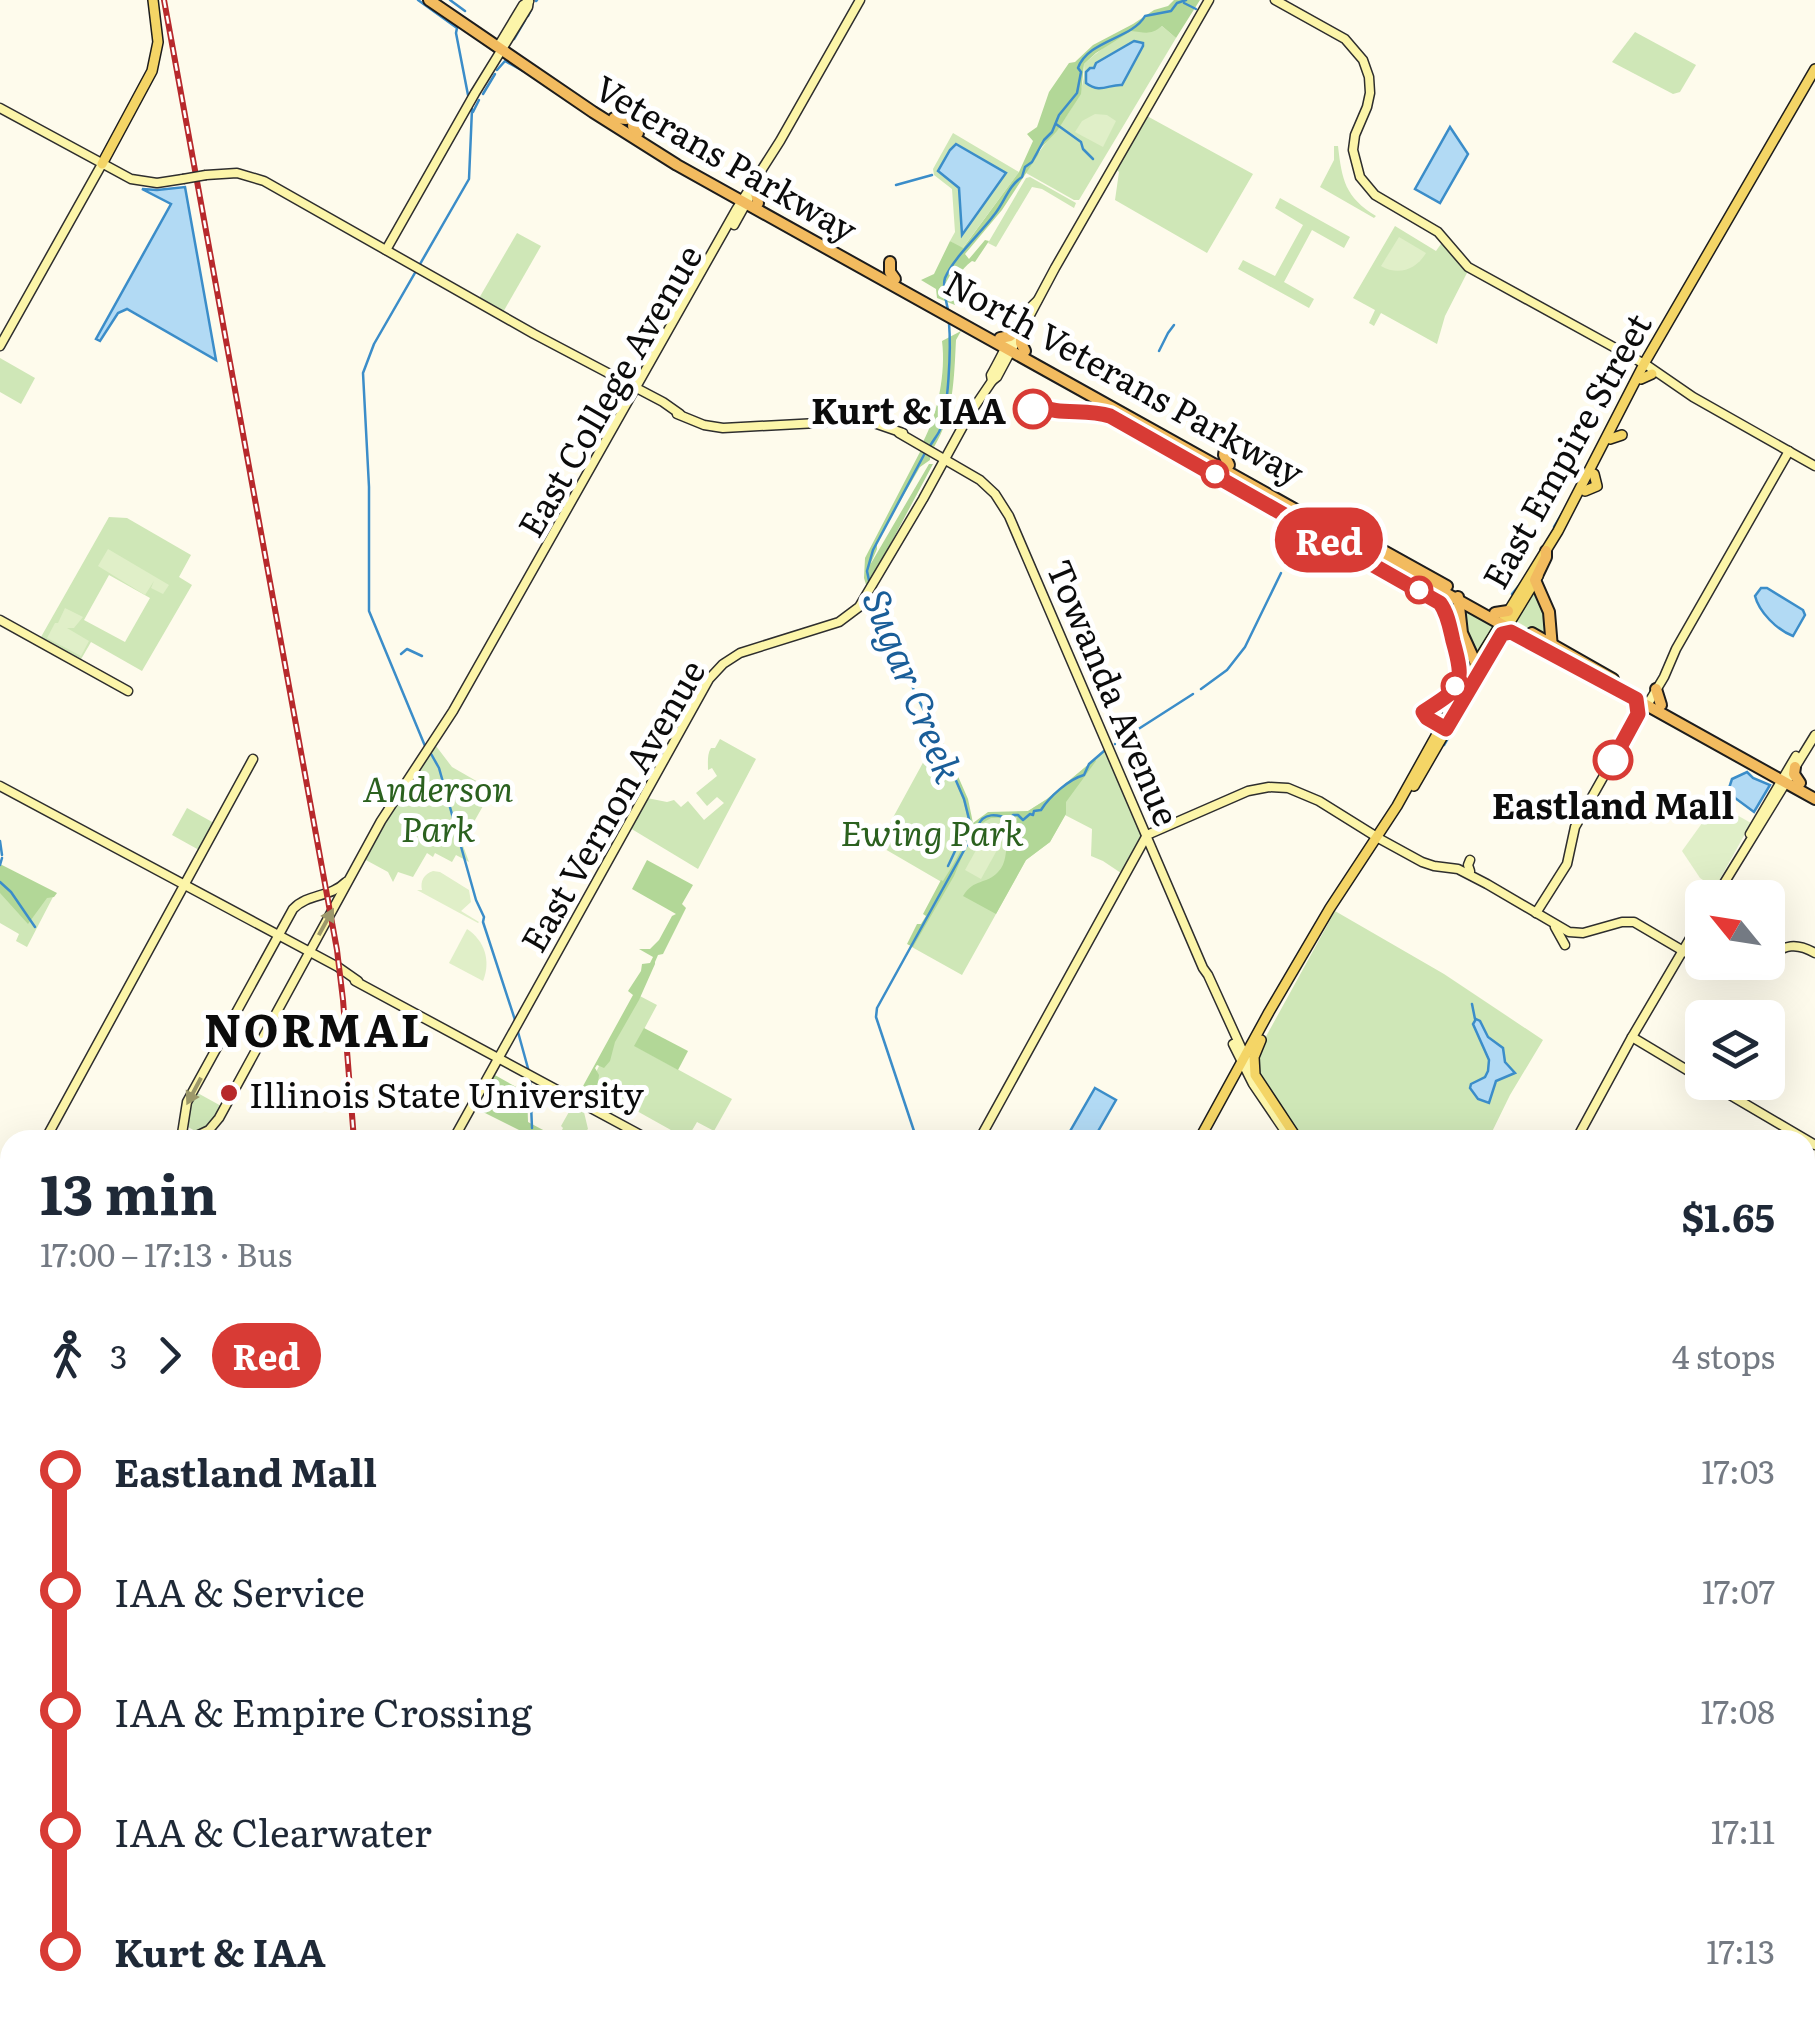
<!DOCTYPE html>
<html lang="en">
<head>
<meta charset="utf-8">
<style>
	:root { --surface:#fff; --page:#f2f2f3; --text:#1f2937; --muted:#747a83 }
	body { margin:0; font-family:Literata,serif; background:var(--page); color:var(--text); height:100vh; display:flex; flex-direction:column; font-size:38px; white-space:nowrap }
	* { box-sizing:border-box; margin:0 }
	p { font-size:32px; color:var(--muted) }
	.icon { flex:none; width:55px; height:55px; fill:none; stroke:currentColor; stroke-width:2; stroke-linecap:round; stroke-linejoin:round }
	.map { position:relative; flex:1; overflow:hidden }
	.side { position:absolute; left:0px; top:1130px; width:1815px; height:902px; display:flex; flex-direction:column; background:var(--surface); border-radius:30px 30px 0 0; box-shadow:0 10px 40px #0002 }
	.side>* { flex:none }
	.badge { padding:0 20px; border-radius:32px; font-size:35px; line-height:65px }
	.needle { width:65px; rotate:300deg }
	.controls { position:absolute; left:1685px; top:880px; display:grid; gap:20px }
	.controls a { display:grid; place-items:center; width:100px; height:100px; border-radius:15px; background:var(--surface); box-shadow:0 10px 40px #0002; font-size:50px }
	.map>.badge { position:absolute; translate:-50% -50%; box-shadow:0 0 0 5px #fff }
	.legs { display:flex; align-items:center; gap:15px; height:110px; padding:0 40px; font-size:32px }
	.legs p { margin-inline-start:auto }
	.headline { display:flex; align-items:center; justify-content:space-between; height:170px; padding:0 40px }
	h1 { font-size:55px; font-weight:700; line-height:75px }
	ul { padding:0 40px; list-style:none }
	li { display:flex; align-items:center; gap:35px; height:120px; font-size:38px }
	li i { display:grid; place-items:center; width:15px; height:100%; margin:0 12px; background:currentColor }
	li i::after { content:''; width:25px; height:25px; margin:-12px; border:8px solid; border-radius:50%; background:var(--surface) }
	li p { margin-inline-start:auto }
	li:first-child i { background:linear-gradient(#0000 50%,currentColor 0) }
	li:last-child i { background:linear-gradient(currentColor 50%,#0000 0) }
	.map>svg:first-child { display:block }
</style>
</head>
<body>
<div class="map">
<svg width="1815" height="2031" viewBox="0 0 1815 2031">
	<rect width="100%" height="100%" fill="#fefbec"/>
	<g fill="#cfe7b7" fill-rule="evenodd">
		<path d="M1162,26L1176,38L1079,200H1074L1026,173C1043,138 1089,104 1084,64C1094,55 1118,35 1131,31C1146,28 1146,36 1162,26Z"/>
		<path d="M1635,32L1696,65L1680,92L1673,94L1612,62Z"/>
		<path d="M1147,116L1253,174L1207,253L1115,200L1119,172L1117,170Z"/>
		<path d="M953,133L1019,172L962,249L950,241L955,232L952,189L934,175L933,169ZM956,144L1005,172L961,234L959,188L951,149Z"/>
		<path d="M1334,146H1338C1342,180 1345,197 1376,216L1374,218L1320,187L1334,160Z"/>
		<path d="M1030,177L1076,203L1074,208L1042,189L1032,187L996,247L988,243L1026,178Z"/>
		<path d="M1280,198L1350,237L1344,248L1312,230L1284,282L1314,299L1309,308L1238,269L1243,260L1275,276L1303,225L1275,208Z"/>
		<path d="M1395,226L1436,251L1443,241L1468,271L1445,316L1437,344L1381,313L1374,326L1369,323L1375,310L1353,298Z"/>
		<path d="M517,233L541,246L502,314L478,300Z"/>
		<path d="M0,358L35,378L21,404L0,392Z"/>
		<path d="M109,517L127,518L191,555L179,577L192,585L142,671L91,642L80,661L42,640L41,637ZM109,575L150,598L125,642L84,620Z"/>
		<path d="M1535,585L1544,601L1549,640L1514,620Z"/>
		<path d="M1462,605L1497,624L1477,659L1468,646Z"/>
		<path d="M937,737L964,799L972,827L989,816L1025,813L1047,799L1107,749L1143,834L1121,873L1103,861L1091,856L1092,829L1065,815L1050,842L1026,860L962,975L910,946L945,884L878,845Z"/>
		<path d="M720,739L756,759L698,869L630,828L647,798L667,802L674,800L681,807L688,801L704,820L724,803L717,797L707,806L696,793L717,776L712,768L708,770C708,763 707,754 711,748H715Z"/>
		<path d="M436,746L452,767L492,790L462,843L469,862L456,855L452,862L435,853L433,857L427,853L413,877L398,872L393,882L388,872L364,859L396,802Z"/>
		<path d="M187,808L214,823L199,850L172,835Z"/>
		<path d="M0,867L54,895L27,947L16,941L19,934L0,923Z"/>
		<path d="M1335,911L1444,974L1543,1040L1510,1095L1488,1140H1302C1289,1121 1254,1081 1258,1058C1258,1052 1261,1047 1263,1042Z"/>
		<path d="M636,994L657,1005L635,1046L732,1099L714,1131L697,1122L687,1139L619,1101L610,1117L590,1105L596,1072Z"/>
		<path d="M194,1091L223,1107L213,1124L199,1133L186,1126L185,1117Z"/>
		<path d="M574,1103L583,1108L588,1129L584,1133L587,1140H562L558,1138L563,1128L561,1126Z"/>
		<path d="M1807,1472L1815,1475V1625H1805V1479Z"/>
		<path d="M256,2022H454L469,2031H253Z"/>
	</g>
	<g fill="#b2d797">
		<path d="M1174,0H1200L1176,38L1162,26C1150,36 1144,32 1131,31L1096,53L1084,64L1081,94L1057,131L1040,149L1038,155L1002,210L965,254L969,259L985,240L989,241L975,262L972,261C957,272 952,287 955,305L937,298L936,289L921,280L934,274L950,241L963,248L1019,172L1033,141L1027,134L1037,127L1049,92L1069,63L1075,62L1093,45L1133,24L1154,10L1168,6Z"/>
		<path d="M961,331L956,340C954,378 954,414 934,447L923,442C938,413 946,373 942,341Z"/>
		<path d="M921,450L930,455V460L920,467L877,541V549L870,565L929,464H933L867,588L864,578L865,558Z"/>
		<path d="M939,733L968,799L973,823L988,812L1028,811L1047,799L1095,759L1096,761L1066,802V814L1050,842L1026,860L996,914L963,896C974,878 986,885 998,872C1007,863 1005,851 1008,840C1011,830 1017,829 1017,817L991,818L974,828L954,876L913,947L907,944L917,924H921L926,916L923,914L941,880L943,881C951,868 961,853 966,838C975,809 947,767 935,740Z"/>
		<path d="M647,860L693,885L682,904L686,908L663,954L658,955L655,962V964L639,1000L615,1042L610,1061L604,1068L597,1065L595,1068L599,1075L595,1106L577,1097L633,995L628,991L641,971L642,964L650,963L653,957L639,949H650L659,940L672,916L676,914L632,889Z"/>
		<path d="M0,864L57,893L54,897L47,898L28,924L0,893Z"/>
		<path d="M644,1028L688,1051L678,1070L634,1046Z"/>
		<path d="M493,1074L518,1088L520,1087L527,1091L528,1122L562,1140H539L475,1108L480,1104L488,1106L493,1105L502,1089L490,1081Z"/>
	</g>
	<g fill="#e0efc8">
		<path d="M1095,114L1107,115L1116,121L1103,147L1075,132L1082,121Z"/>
		<path d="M1399,237L1426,253C1416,270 1398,276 1381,266Z"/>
		<path d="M108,549L169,585L163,594L151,588L154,581L145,595L98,566Z"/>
		<path d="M65,608L83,617L74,628H67L89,641L81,656L47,638L55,623H58Z"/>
		<path d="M1720,812L1735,814L1751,823L1715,888L1700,878L1682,851L1705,819Z"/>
		<path d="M985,834L1001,843L981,879L965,870Z"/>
		<path d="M433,871L440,872L469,890L471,902L461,911L479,922L478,923L417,890H422C420,881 424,874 433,871Z"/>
		<path d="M467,929C485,941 491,961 483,981L449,963Z"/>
	</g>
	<g fill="#b2daf4" stroke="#3b8dc9" stroke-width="2.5">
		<path d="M1134,41L1143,43V46L1122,85C1109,84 1100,94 1086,83V72L1090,68H1094L1096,63Z"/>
		<path d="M1450,127L1468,154L1440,203L1415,189Z"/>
		<path d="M956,144L1006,173L962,235L959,188L938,171L950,150Z"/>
		<path d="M185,187L216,360L127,309L118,313L100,341L96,339L171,204L142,189L157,190Z"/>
		<path d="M1761,588H1767L1803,610L1805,615L1793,636C1777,630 1759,612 1755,596Z"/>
		<path d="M1747,772L1753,778L1770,785L1754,812L1735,798L1729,788L1732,779Z"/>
		<path d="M1476,1019L1480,1021L1488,1037L1503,1048L1505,1062L1515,1073L1496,1081L1489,1103L1478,1099L1470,1088L1471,1084L1485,1077L1488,1071L1489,1060L1473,1024Z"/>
		<path d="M1095,1088L1116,1100L1093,1140H1065Z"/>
	</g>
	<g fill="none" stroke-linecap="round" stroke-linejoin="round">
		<g stroke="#3b8dc9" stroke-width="2.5">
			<path d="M418,0L457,28L456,33L468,95"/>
			<path d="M450,0L465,11"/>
			<path d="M536,1L537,0"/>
			<path d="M1184,3L1196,9"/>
			<path d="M528,16L532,7"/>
			<path d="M514,39L525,20"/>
			<path d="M497,70L505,61L523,71"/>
			<path d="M483,94L495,74"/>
			<path d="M473,112L479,100"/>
			<path d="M1056,124L1081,142L1083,149L1093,159"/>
			<path d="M896,185L932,175"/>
			<path d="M948,310C946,300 942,287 945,278C953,258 981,233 994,215C1004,203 1009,185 1022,177L1025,167L1032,162L1044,140L1052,132L1059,115L1077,93L1081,72L1078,68C1088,40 1132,39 1145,16L1171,11L1177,3L1186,0"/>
			<path d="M1159,351L1168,333L1174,325"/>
			<path d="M930,446C931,444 938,434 939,432C949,411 951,346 949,323"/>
			<path d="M1554,527L1563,512"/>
			<path d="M1284,567L1302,528"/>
			<path d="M870,585L867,571L873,550L925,453"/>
			<path d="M872,593L882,625L937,737L964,799L971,827L967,845L877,1008L876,1017L917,1140"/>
			<path d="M1512,594L1521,583"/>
			<path d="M401,654L407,649L422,656"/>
			<path d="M1483,677C1492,663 1500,641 1517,639"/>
			<path d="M1201,689L1227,670L1245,647L1281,573"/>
			<path d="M1454,726L1479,685"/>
			<path d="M1115,744L1193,694"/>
			<path d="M1444,745L1450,735"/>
			<path d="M425,746L369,611V487L363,373L374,344L469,179L472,109"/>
			<path d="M430,752L439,768L476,900L484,917L483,922L515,1020"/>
			<path d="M971,827L978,826C983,812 997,814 1010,819L1013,815H1018L1023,820L1030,814L1033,815L1034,811L1041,810C1049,797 1069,779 1084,775L1089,764L1104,751"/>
			<path d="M0,841L2,855"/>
			<path d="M0,865L2,858"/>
			<path d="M948,866L964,832"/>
			<path d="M0,882L11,892L35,927"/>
			<path d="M1472,1004L1475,1019"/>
			<path d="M518,1032L529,1072"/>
			<path d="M530,1080L532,1128"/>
			<path d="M528,1140L530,1134"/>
			<path d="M0,1423L10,1425"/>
		</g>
		<path stroke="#b2daf4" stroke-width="6" d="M436,2031L437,2022"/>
		<g stroke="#2e2e2e" stroke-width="11">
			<g id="secondary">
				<path d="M1275,0L1345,39L1363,60L1369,77L1370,93L1367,107L1355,135L1353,150L1360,177L1375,195L1438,232L1468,267L1648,366L1693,397L1815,466"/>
				<path d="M499,45L523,5L529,1"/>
				<path d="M0,108L131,179L157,183L183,179"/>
				<path d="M206,175L237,173L264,181L534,334L663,402L680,414"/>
				<path d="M734,225L754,189"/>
				<path d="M386,250L475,93L528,7L529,0"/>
				<path d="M0,346L102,164"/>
				<path d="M992,381L997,377L1005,362L1055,268L1209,0"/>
				<path d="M677,414L704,425L723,428L855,421L874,423L903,433"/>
				<path d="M899,433L980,480L995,494L1009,516L1203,968L1208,975L1254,1076"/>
				<path d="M0,620L128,691"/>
				<path d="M1628,734L1631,732L1664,677L1676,649L1789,451"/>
				<path d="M0,786L338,967L358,981"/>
				<path d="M1750,834L1796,756"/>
				<path d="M1147,835L1248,791L1269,787L1288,788L1319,801L1380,839L1422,862L1434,866L1458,869L1487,884L1569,932L1583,933L1622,922H1634L1702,962"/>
				<path d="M1470,871L1468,865L1470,860"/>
				<path d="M1715,898L1815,735"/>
				<path d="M1536,913L1567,864L1575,827L1628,733"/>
				<path d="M1555,927L1565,945"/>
				<path d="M1768,957C1785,945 1796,942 1815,953"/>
				<path d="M1704,962C1727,976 1736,978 1759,962"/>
				<path d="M355,981L650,1140"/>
				<path d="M1632,1037L1702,1079"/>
				<path d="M1233,1044L1253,1084L1291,1140"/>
				<path d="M1708,1082L1815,1145"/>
				<path d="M45,1140L253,759"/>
				<path d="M181,1140L187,1102L293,909C308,893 330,898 346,882"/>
				<path d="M188,1140L209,1130L219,1118L381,821L453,711L736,210L780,141L860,0"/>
				<path d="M453,1140L709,679L723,664L740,653L839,622L859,607L923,499L969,415L992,381L991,375C1005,351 1017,319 1037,301"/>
				<path d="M979,1140L1147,835"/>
				<path d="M1576,1140L1632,1037L1702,918"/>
				<path d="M2,1218L10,1204"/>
				<path d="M1805,1228L1815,1211"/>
				<path d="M0,1537L10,1520"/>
				<path d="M0,1769L10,1774"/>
				<path d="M1805,1784L1815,1767"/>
				<path d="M250,2031L253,2022"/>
				<path d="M1089,2031L1094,2022"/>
				<path d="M1351,2031L1355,2022"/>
				<path d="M1385,2031L1389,2022"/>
				<path d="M1677,2031L1682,2022"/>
			</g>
		</g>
		<g stroke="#1d1d1d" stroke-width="12">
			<g id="primary">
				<path d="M102,164L152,71L158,42L153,0"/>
				<path d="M1641,379L1652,374"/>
				<path d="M1610,439L1622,435"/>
				<path d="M1585,491L1597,486L1594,474"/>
				<path d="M1476,678L1538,576"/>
				<path d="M1414,786L1466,696"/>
				<path d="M1261,1040L1254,1057L1255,1075L1298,1140"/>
				<path d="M1199,1140L1269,1012L1330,908L1397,806L1476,664L1558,531L1645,362L1815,69"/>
				<path d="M0,1211L10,1217"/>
				<path d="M1805,1628H1815"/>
				<path d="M1453,2022L1470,2031"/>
				<path d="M1514,2022L1530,2031"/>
				<path d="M868,2031L872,2022"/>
			</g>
		</g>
		<g stroke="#1d1d1d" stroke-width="14">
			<g id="trunk">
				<path d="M429,0L593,112L677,165L1815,799"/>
				<path d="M634,116L633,126L638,133"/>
				<path d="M614,118L626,119L630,116"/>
				<path d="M755,188L758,203"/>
				<path d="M890,262V272L895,279"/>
				<path d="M1021,334V343L1025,351"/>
				<path d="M1000,338L1010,336L1016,331"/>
				<path d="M1225,449L1224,455L1229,465"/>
				<path d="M1375,546L1447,586"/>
				<path d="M1546,551V557L1535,580L1549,612L1552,648"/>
				<path d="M1458,597L1462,633L1477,666L1464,699"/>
				<path d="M1495,613L1508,611"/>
				<path d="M1532,633L1613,679"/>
				<path d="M1656,689L1661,705"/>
				<path d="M1636,699L1637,714"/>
				<path d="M1795,767L1794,774L1800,783"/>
			</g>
		</g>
		<use href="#secondary" stroke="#fcf5a9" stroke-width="8"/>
		<use href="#primary" stroke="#f4d566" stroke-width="9"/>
		<use href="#trunk" stroke="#f2bb5f" stroke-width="10"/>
		<g stroke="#b7292c" stroke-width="6">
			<g id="rail">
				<path d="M164,0L337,950L343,1000L354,1140"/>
				<path d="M1805,1920L1815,1924"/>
				<path d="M842,2022L847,2031"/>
				<path d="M1235,2031L1245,2022"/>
			</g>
		</g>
		<use href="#rail" stroke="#fff" stroke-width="2.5" stroke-dasharray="8" stroke-linecap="butt"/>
		<g stroke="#2e2e2e" stroke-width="11" stroke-linecap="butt">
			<path id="secondary-bridge" d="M183,179L206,175"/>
		</g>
		<use href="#secondary-bridge" stroke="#fcf5a9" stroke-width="8"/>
	</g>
	<defs><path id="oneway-solid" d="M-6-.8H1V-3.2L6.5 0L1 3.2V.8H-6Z" transform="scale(2.5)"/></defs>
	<g fill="#9c986a">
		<use href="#oneway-solid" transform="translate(326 922) rotate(-61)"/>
		<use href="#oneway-solid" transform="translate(194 1091) rotate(118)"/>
	</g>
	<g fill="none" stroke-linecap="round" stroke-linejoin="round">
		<g stroke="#fff" stroke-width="22">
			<path id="line-1" d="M1033,409L1036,405C1060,416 1085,408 1110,416L1440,603C1448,614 1450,628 1453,641C1466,687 1460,688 1423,712L1427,718L1446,729L1502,634L1511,632L1636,699L1638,714L1613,760"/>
		</g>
		<use href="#line-1" stroke="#d83b35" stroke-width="15"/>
	</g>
	<g fill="#fff" stroke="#d83b35" stroke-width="5">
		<circle cx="1033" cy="409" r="18"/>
		<circle cx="1215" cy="474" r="12"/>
		<circle cx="1419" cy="590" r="12"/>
		<circle cx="1455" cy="686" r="12"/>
		<circle cx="1613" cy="760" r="18"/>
	</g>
	<circle fill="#b7292c" stroke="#fff" stroke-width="4" cx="229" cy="1093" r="10"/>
	<g text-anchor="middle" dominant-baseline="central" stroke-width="10" stroke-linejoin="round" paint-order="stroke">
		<g font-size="35" fill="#0c0c0c" stroke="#fff">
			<text transform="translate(727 157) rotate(30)">Veterans Parkway</text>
			<text transform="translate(1125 376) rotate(29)">North Veterans Parkway</text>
			<text transform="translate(608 390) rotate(-60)">East College Avenue</text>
			<text transform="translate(1565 450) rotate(-61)">East Empire Street</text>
			<text transform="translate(1115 692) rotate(67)">Towanda Avenue</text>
			<text transform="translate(611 805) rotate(-60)">East Vernon Avenue</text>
		</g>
		<g font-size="35" font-weight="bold" fill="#0c0c0c" stroke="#fff" text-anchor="end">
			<text x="1006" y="409">Kurt &amp; IAA</text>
			<text x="1613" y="804" text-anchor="middle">Eastland Mall</text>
		</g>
		<g font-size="35" font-style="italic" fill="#2b611f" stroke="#fff">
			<text x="438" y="787">Anderson<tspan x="438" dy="40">Park</tspan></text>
			<text x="932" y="831">Ewing Park</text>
		</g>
		<g font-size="35" fill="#0c0c0c" stroke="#fff" text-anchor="start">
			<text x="249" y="1093">Illinois State University</text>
		</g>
		<g font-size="38" font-style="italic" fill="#1a5e99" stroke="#fff">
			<text transform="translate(915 685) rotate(68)">Sugar Creek</text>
		</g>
		<g font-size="45" font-weight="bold" letter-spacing="2.5" fill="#0c0c0c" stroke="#fff">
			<text x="318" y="1027">NORMAL</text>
		</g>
	</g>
</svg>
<div class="controls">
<a><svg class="needle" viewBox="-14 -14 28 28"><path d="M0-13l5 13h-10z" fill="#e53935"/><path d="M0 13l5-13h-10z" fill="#747a83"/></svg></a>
<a><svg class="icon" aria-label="layers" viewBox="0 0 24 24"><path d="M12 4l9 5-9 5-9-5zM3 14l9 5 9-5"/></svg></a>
</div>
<b class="badge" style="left:1329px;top:540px;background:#d83b35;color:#fff">Red</b>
<section class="side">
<div class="headline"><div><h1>13 min</h1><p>17:00 – 17:13 · Bus</p></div><b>$1.65</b></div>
<div class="legs"><svg class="icon" aria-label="walk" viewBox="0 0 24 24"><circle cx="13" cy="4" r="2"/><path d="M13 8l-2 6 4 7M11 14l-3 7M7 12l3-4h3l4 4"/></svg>3<svg class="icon" aria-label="forward" viewBox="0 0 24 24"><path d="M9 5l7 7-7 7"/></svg><b class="badge" style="background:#d83b35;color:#fff">Red</b><p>4 stops</p></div>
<ul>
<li><i style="color:#d83b35"></i><b>Eastland Mall</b><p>17:03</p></li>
<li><i style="color:#d83b35"></i><span>IAA &amp; Service</span><p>17:07</p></li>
<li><i style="color:#d83b35"></i><span>IAA &amp; Empire Crossing</span><p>17:08</p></li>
<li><i style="color:#d83b35"></i><span>IAA &amp; Clearwater</span><p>17:11</p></li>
<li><i style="color:#d83b35"></i><b>Kurt &amp; IAA</b><p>17:13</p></li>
</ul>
</section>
</div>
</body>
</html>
